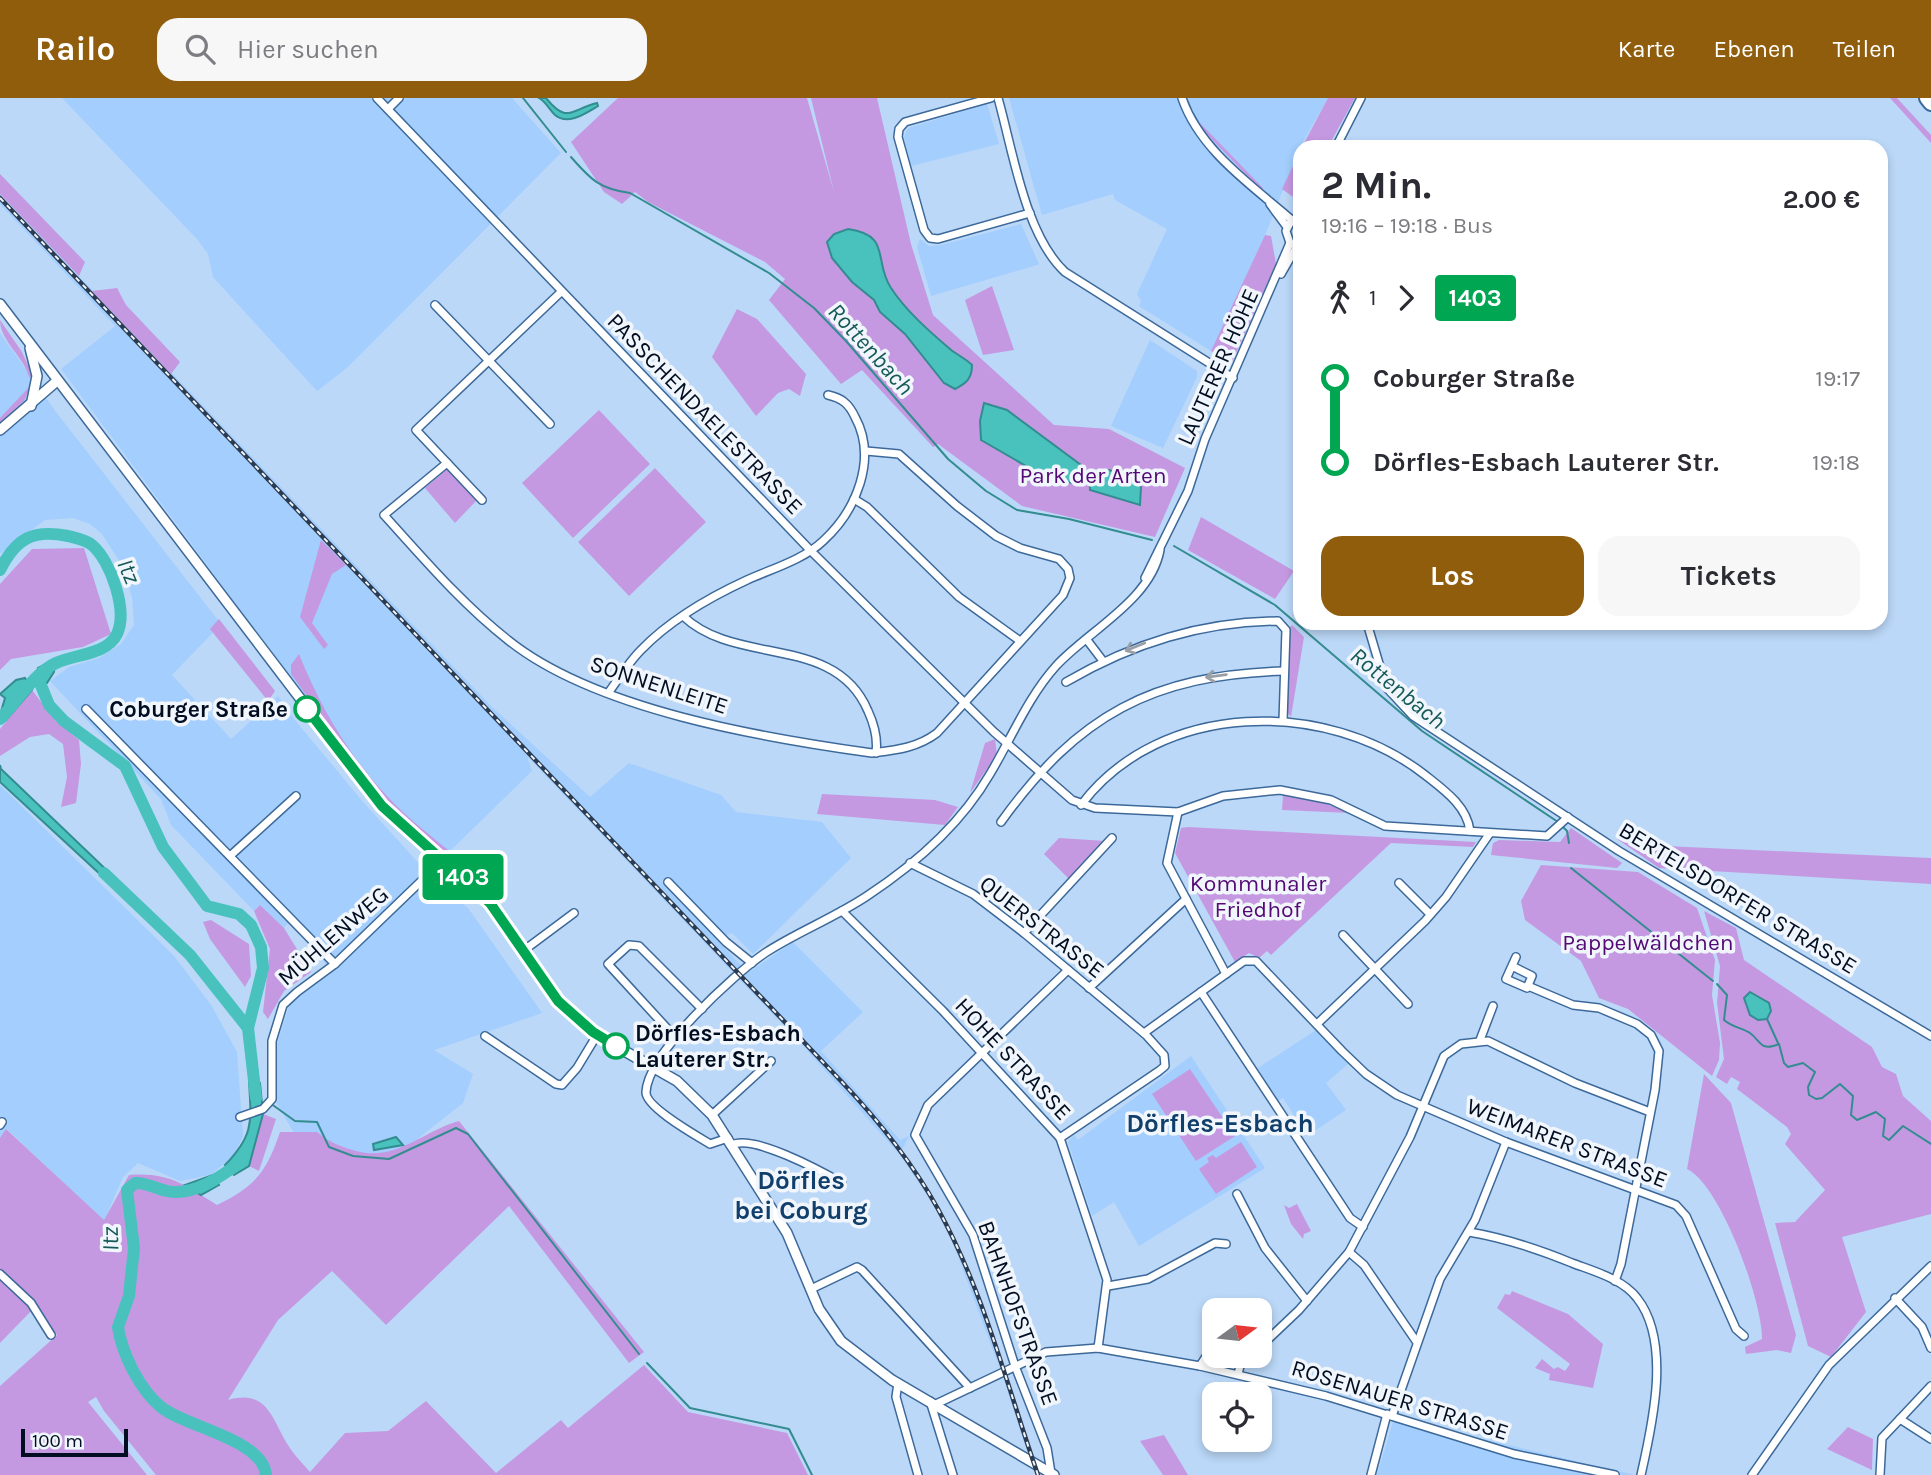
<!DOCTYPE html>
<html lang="de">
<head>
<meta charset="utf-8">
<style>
	:root { --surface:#fff; --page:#f7f7f7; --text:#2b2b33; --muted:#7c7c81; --accent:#8f5d0c }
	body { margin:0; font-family:Karla,sans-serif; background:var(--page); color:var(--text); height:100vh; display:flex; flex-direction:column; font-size:26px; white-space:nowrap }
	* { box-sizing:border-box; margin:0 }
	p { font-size:23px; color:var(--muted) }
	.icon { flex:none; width:38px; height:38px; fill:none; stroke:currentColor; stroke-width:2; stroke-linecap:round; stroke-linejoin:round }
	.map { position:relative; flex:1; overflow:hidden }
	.panel { position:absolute; left:1293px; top:42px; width:595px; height:490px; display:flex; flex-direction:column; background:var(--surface); border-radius:21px; box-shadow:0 4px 10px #0003 }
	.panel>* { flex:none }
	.badge { padding:0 14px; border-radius:5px; font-size:24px; line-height:46px }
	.needle { width:46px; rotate:75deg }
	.tools { position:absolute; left:1202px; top:1200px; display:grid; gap:14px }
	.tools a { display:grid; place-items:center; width:70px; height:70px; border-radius:14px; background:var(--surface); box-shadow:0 4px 10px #0003; font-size:35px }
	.scale { position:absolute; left:21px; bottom:18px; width:107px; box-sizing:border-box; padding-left:7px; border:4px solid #010e21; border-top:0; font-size:19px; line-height:24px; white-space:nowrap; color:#010e21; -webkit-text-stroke:5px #f1f6fc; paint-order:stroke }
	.map>.badge { position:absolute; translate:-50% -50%; box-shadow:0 0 0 4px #fff }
	.legs { display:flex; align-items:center; gap:10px; height:77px; padding:0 28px; font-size:23px }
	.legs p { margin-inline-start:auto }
	.summary { display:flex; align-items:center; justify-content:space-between; height:119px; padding:0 28px }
	h1 { font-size:38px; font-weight:700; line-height:52px }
	.primary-button { display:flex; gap:14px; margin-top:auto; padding:14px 28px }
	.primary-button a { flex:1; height:80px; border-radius:21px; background:var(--accent); color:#fff; font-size:28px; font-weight:700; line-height:80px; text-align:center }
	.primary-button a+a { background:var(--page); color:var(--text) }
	ul { padding:0 28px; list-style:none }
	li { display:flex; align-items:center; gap:24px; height:84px; font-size:26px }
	li i { display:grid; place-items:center; width:10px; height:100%; margin:0 9px; background:currentColor }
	li i::after { content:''; width:18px; height:18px; margin:-9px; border:5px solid; border-radius:50%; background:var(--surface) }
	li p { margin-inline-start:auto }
	li:first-child i { background:linear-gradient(#0000 50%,currentColor 0) }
	li:last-child i { background:linear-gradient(currentColor 50%,#0000 0) }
	header { display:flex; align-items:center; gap:42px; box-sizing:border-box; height:98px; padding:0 35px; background:var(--accent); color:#fff }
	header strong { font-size:33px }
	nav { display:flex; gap:38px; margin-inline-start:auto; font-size:24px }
	.search { width:490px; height:63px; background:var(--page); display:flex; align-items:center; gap:18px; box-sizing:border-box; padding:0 24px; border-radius:21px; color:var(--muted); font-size:26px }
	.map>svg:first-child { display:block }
</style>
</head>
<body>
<header>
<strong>Railo</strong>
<div class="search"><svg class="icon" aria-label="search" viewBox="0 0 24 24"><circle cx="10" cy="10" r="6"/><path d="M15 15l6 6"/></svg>Hier suchen</div>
<nav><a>Karte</a><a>Ebenen</a><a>Teilen</a></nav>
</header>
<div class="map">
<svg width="1931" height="1377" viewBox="0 0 1931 1377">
	<rect width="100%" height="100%" fill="#bbd8f8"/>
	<g fill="#a3cefd">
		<path d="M62,0H512L561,55L348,269L317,293L213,179L208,156L197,141Z"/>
		<path d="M1009,0H1328L1300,49L1265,137L1211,253L1139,208L1141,203L1137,196L1167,131L1115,102L1113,96L1042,117Z"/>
		<path d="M987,6L999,46L911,68L904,39L908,30Z"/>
		<path d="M0,96L492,609L590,699L629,665L721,697L736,714L822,724L851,760L753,856L732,835L725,838L721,835L667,778L662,783L748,875L793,844L863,914L821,953L900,1042L909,1038L902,1052L929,1092L962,1156L1004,1268L1000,1271L953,1145L929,1099L899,1056L805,950L527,658L532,673L447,756L403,722L368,683L61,271L115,228L0,106Z"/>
		<path d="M1021,126L1039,166L1037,167L931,198L917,149L920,141L929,148L941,147Z"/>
		<path d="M0,235L56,314L221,526L172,577L231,641L278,598L294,621L364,705L433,781L468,810L542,915L434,952L473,976L463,1005L410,1047L385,1056L305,1054L275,1002L277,946L290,905L333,874L289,824L284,830L260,807L254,813L171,727L161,701L50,583L69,569L99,560L121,546L134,527L132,499L122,467L102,436L90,426L73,420L45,422L0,456Z"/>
		<path d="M1150,242L1197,273V279L1163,350L1111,328Z"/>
		<path d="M0,687L174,858L211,907L237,954L243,1038L234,1058L210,1077L180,1083L138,1065L123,1079L104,1123L7,1031L0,1040Z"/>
		<path d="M1316,932L1348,966L1326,985L1346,1012L1307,1038L1283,1000L1278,1003L1258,970Z"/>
		<path d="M1191,958L1265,1070L1139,1148L1114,1104L1092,1118L1068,1044L1074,1037L1078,1042Z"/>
		<path d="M1007,1278L1032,1353L1026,1350L1003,1279Z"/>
		<path d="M1394,1320L1635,1377H1377Z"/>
	</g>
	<g fill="#c599e1">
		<path d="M618,0H807L834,94L811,0H877L911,146L933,217L1054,327L1109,331L1185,370L1155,439L1022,408L938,346L933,349L862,272L841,286L769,202L785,181L765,164L648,104L635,94L622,106L604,94L571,44Z"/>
		<path d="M1328,0H1355L1328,49H1302Z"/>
		<path d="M1890,0H1897L1931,37V45Z"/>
		<path d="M1200,25L1263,90L1261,92L1198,27Z"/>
		<path d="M1300,53V104L1282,91Z"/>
		<path d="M0,76L85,164L79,178L0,96Z"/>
		<path d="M1265,137L1271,138L1276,166L1232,264L1211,253Z"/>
		<path d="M992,188L1014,252L983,257L965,202Z"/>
		<path d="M117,190L126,207L180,264L171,276L92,193Z"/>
		<path d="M737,211L757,221L806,276L800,298L789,291L778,295L756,318L712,259Z"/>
		<path d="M0,222L22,254L34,280L29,279C24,259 0,243 0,222Z"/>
		<path d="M32,286L24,303L0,325V320Z"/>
		<path d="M599,312L650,366L573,440L522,385Z"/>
		<path d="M448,370L477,402L455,425L425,390Z"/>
		<path d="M655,370L706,424L629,498L578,444Z"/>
		<path d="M1201,419L1294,473L1275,501L1188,452Z"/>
		<path d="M321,442L346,467L332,476L312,525L328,547L324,551L300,519Z"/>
		<path d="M84,450L111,536L83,549L11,561L0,572V486L32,451Z"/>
		<path d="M219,521L275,593L268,603L210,531Z"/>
		<path d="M1292,527L1304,539L1291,619L1287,614L1288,531Z"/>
		<path d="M299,556C324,619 361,678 414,724C430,738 448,751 464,766L466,764L467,773L389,707L360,672L291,576V567Z"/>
		<path d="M32,592L56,623L79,642L81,666L76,705L61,709L67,679L63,646L49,636L30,639L0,658V631Z"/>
		<path d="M995,641L997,657L970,695L985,645Z"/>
		<path d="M822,696L935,702L958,709L945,727L817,716Z"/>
		<path d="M1283,697L1319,703L1350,715L1282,712Z"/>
		<path d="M1188,729L1476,744L1473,749L1391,745L1271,857L1267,853L1259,860L1249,855L1235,864L1175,755L1181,730Z"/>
		<path d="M1571,730L1622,765L1617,770L1491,757L1493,745L1499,742L1560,744Z"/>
		<path d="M1059,740L1106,743L1070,782L1044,756Z"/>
		<path d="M1617,741L1665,748L1931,760V786L1659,770Z"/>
		<path d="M1541,767L1638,774L1697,810L1715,862L1712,897L1720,945L1719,962L1712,978L1628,911L1599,900L1581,863L1525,822L1521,803Z"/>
		<path d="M260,807L284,830L311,874L284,893L268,921L263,914L270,851L254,813Z"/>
		<path d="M1704,813L1736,830L1744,862L1872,949L1882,969L1896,976L1903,998L1931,1023V1116L1842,1139L1866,1214L1831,1259L1808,1248L1775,1125L1795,1124L1825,1092L1785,1046L1791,1036L1787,1029L1737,991L1740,984L1731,979L1727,986L1716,979L1724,961L1717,905L1720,868Z"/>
		<path d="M211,822L249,846L251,878L245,889L210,841L203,824Z"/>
		<path d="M1190,971L1235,1038L1196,1063L1152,996Z"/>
		<path d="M1704,976L1731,1005L1796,1237L1791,1255L1777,1252L1746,1256L1745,1249L1762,1241C1763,1205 1721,1087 1687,1071Z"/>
		<path d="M263,1016L276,1021L259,1073L249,1068Z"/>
		<path d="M459,1023L644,1254L629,1265L509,1108L386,1227L332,1173L278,1222L228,1302C271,1290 272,1326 292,1353C297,1360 304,1367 310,1374L345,1335L388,1333L426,1303L496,1375L561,1322L568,1330L644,1267L688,1314L787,1335L808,1377H156L104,1313L96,1299L88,1304L147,1377H0V1288L57,1237L35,1209L0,1245V1040L6,1031L104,1122L129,1077C169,1074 185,1087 217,1107C255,1089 267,1073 280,1034H317C330,1045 340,1048 356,1053C397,1064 422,1033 459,1023Z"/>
		<path d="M1241,1044L1257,1069L1216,1096L1199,1071L1209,1064L1207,1060L1213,1057L1216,1060Z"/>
		<path d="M1297,1106L1311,1133L1304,1136L1303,1141L1291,1126L1284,1107L1289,1110Z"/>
		<path d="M1512,1193L1568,1216L1603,1246L1593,1290L1549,1282L1550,1276L1535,1270L1542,1261L1554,1271L1558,1269L1565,1273L1570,1266L1497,1210L1505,1196L1510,1197Z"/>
		<path d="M1848,1329L1873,1341L1872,1372L1827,1351Z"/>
		<path d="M1164,1337L1188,1377H1163L1140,1343Z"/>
	</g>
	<g fill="#49c2be" stroke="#338c8f" stroke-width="2">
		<path d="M539,0H546C568,27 571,11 597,5L598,8C586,15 568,28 555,17C549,11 546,4 539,0Z"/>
		<path d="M848,131C892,137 873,163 891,190C906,213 929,233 950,251C957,257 965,260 972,267C972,280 967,285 955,291L944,285L905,236L880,214L874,202L852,184L832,160L827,144L834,136Z"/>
		<path d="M984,305L1007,312L1081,367L1078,387L1038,375L981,342L980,323Z"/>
		<path d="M1109,372L1130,379L1141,389L1140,407L1090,392L1089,376Z"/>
		<path d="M55,562L54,574L47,585H36L38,570Z"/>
		<path d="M25,580L32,592L6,622L0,617L5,600L0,596L16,582Z"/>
		<path d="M0,667L1,671L116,781L114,789L0,684Z"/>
		<path d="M1750,894L1769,905L1771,913L1767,921L1758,922L1750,917L1744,900Z"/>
		<path d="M249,982L260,985L263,1016L249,1068L234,1077L225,1067C255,1036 251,1023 249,982Z"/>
		<path d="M396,1039L403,1047L374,1052L373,1046Z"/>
		<path d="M213,1077L219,1087L201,1097L185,1087Z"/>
	</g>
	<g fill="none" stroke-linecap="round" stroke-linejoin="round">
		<g stroke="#338c8f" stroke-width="2">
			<path d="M523,0L566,54"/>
			<path d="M571,59C591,82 600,91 630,95L769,175L814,210L846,243L948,361L986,393L1017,412L1069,421L1152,442"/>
			<path d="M1174,448L1275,507L1422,633L1558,724"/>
			<path d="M1562,728L1567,733L1569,745"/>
			<path d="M1571,770L1713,883"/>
			<path d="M1717,886L1727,897L1724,922C1732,929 1742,930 1750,935C1761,943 1760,954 1779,946L1784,965L1788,969L1803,965L1815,974L1808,989L1809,997L1816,1001L1822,1000L1840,986L1853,998L1851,1017L1857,1022L1876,1014L1885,1021L1883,1038L1889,1042L1903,1028L1931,1046"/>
			<path d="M1767,921L1778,945"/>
			<path d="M270,1005L295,1023L317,1024L329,1049L353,1058L389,1061L456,1030L468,1036L639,1256"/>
			<path d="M647,1265L690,1310L789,1331L812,1377"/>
		</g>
		<g stroke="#49c2be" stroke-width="12">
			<path d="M0,472C16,440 33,431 68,438C76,440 86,442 92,447C111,463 128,513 117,536C107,557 75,556 56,565C34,575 17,604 0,621"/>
			<path d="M38,580L49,607L64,623L125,668L163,749L207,808L239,816L251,827L261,849L263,870L248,930"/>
			<path d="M104,775L190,857L248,930L256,1000"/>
			<path d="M242,1063C222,1078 193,1099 167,1093C156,1091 146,1084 135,1085L127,1092L134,1150L129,1198L118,1229C122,1256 140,1292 161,1309C185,1329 263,1341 266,1377"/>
		</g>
		<g stroke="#3c6999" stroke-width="10">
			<g id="minor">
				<path d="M377,0L811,453L994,634L1072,702L1095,710L1178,714L1223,698L1280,692L1331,702L1385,728L1547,738L1568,719"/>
				<path d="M991,0L905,24L899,31L898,39L924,132L930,140L938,141L1030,115"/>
				<path d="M998,0C1013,53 1025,137 1065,174L1233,280"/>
				<path d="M1182,0C1200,53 1253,88 1293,123"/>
				<path d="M388,11L399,0"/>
				<path d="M1336,49L1361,0"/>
				<path d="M1270,106L1287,129"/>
				<path d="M1300,122L1290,125L1286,133L1290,145L1300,148"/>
				<path d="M1281,176L1297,148"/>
				<path d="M435,207L550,326"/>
				<path d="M447,365L384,417C423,460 462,506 508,542C595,612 764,640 872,655C896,652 917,650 937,635L1063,497L1070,480L1068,471L1059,461L1020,450L996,438L957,408L899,356L866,353"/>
				<path d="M854,401L867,409L959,499L1020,543"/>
				<path d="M482,402L416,332L561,194"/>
				<path d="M1145,480L1188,393L1205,341L1290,145"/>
				<path d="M683,518C736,569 835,535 868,613C874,626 878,640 876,655"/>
				<path d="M1367,525L1386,589L1413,618L1619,753L1931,938"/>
				<path d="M1087,542L1103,563"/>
				<path d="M1066,584C1133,545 1201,524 1278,523L1286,532L1283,623"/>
				<path d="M609,594C619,580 629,564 641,552C670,522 710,499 747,482C771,471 803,462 823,443C856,413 878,361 855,319C849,306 842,300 828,297"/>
				<path d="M86,611L335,866"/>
				<path d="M1081,707C1160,602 1327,600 1425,677C1444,692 1467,708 1470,733"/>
				<path d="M1178,714L1167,765L1226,876"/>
				<path d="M1001,724C1078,617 1152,577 1284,573"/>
				<path d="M230,758L296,698"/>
				<path d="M910,765L973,796L1024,835L1146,937L1164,957L1165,968L1159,973L1060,1040"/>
				<path d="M668,784L726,844L752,865"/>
				<path d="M1399,785L1430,816"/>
				<path d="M842,813L943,913L1060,1040L1107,1182L1098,1250"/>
				<path d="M1024,835L1112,740"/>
				<path d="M1343,837L1408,906"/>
				<path d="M523,853L574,815"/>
				<path d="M1512,868L1532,878L1527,890L1506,881L1516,859"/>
				<path d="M1528,888L1573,907L1599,910L1637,926L1651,937L1659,953L1655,992L1621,1166L1615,1183"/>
				<path d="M1089,890L1186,801"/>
				<path d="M1201,894L1350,1120L1363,1129"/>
				<path d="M1317,926L1425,823L1446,799L1490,735"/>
				<path d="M1144,935L1244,863H1256L1342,953L1366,976L1397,997L1506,1044L1676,1107L1686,1118L1736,1231L1744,1238"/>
				<path d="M485,938L556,986L562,987L577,970L597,937"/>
				<path d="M675,939L608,866L629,847L639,848L702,911"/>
				<path d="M1480,942L1493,908"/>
				<path d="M712,1017L771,963"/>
				<path d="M240,1019L263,1011L272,1001V943L283,907L297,894L335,866L443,762"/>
				<path d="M0,1027L2,1024"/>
				<path d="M728,1040L710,1046C697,1038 645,1009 646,994C648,955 733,877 765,855C797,834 834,820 867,798C914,767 961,726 990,676C1011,641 1028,599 1056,568C1088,533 1151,502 1160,452"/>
				<path d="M732,1047C753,1036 821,1073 842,1085"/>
				<path d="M1237,1096L1265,1150L1307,1203"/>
				<path d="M1469,1134C1505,1140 1538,1151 1572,1165C1593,1173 1623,1181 1637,1200C1672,1244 1652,1328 1641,1377"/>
				<path d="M1349,1154L1364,1167L1416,1243"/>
				<path d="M0,1176L31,1205L51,1237"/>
				<path d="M1108,1188L1148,1181L1215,1145L1226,1146"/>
				<path d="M811,1191L857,1169L862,1172L970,1290"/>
				<path d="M1895,1200L1922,1229L1931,1250"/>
				<path d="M1240,1213L1253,1205"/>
				<path d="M1260,1249L1299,1212L1349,1154L1410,1039L1444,958L1461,946L1488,943L1575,985L1650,1014"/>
				<path d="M1200,1268L1214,1246"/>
				<path d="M1238,1276L1240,1268L1250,1258"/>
				<path d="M898,1285L896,1299L918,1377"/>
				<path d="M1931,1288L1900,1321L1931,1341"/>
				<path d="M930,1303L953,1377"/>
				<path d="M936,1306L1046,1254L1098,1250L1200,1268L1326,1298L1514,1356L1615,1377"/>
				<path d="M1392,1318L1440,1181L1475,1122L1506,1044"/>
				<path d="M1051,1375L1047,1350L1015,1268L973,1137L915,1037L928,1007L1068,872"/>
				<path d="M1371,1377L1387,1316"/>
				<path d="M1752,1377L1829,1267L1931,1168"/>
				<path d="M1880,1377L1882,1340L1900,1321"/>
			</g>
		</g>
		<g stroke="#3c6999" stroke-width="12">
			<g id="tertiary">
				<path d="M0,206L382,708L490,805L548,891L572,917L593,935L677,983L712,1017L787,1135L819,1211L841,1243L892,1282L1054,1377"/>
				<path d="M30,250L37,278L31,308"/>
				<path d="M0,332L57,283"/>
			</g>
		</g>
		<g stroke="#3c6999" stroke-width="18">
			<path id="motorway" d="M1927,0L1931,5"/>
		</g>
		<use href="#minor" stroke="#fff" stroke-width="7"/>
		<use href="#tertiary" stroke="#fff" stroke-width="9"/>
		<use href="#motorway" stroke="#fff" stroke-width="14"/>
		<g stroke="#2b3c52" stroke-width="4.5">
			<path id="rail" d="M0,100L841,983C878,1022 912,1064 938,1111C984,1194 1007,1288 1038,1377"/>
		</g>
		<use href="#rail" stroke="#f1f6fc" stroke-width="2" stroke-dasharray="5" stroke-linecap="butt"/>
	</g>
	<defs><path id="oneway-shaft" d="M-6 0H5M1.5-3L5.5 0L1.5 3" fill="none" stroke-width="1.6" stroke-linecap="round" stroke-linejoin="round" transform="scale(1.75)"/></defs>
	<g stroke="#999fa6">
		<use href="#oneway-shaft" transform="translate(1135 549) rotate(158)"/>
		<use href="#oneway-shaft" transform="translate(1216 578) rotate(172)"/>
	</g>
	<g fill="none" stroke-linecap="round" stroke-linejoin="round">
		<g stroke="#fff" stroke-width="16">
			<path id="line-1" d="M307,611L382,708L490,805L558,903L593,934L616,948"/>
		</g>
		<use href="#line-1" stroke="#00a651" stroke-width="10"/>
	</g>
	<g fill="#fff" stroke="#00a651" stroke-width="3.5">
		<circle cx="307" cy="611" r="12"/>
		<circle cx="616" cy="948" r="12"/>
	</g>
	<g text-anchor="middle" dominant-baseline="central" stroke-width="7" stroke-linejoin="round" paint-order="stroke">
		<g font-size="23" fill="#010e21" stroke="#f1f6fc">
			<text transform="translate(1218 269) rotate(-66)">LAUTERER HÖHE</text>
			<text transform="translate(705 316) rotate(46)">PASSCHENDAELESTRASSE</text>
			<text transform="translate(659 587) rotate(18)">SONNENLEITE</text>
			<text transform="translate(1738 800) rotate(31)">BERTELSDORFER STRASSE</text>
			<text transform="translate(1042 829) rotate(38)">QUERSTRASSE</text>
			<text transform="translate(333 838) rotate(-41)">MÜHLENWEG</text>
			<text transform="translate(1013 961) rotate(47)">HOHE STRASSE</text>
			<text transform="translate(1567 1045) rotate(21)">WEIMARER STRASSE</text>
			<text transform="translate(1018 1215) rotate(70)">BAHNHOFSTRASSE</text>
			<text transform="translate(1400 1302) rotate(17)">ROSENAUER STRASSE</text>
		</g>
		<g font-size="23" fill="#540974" stroke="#f1f6fc">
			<text x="1093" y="377">Park der Arten</text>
			<text x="1258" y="785">Kommunaler<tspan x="1258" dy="26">Friedhof</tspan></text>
			<text x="1648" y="844">Pappelwäldchen</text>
		</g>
		<g font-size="23" font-weight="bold" fill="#010e21" stroke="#f1f6fc" text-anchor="end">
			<text x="288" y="611">Coburger Straße</text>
			<text x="635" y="935" text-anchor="start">Dörfles-Esbach<tspan x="635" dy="26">Lauterer Str.</tspan></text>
		</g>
		<g font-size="24" font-style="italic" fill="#165a58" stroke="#f1f6fc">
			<text transform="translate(871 251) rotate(48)">Rottenbach</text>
			<text transform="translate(129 473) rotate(67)">Itz</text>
			<text transform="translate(1398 590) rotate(39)">Rottenbach</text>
			<text transform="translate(110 1141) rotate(-92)">Itz</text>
		</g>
		<g font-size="26" font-weight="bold" fill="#113f6b" stroke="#f1f6fc">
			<text x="1220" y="1025">Dörfles-Esbach</text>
			<text x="801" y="1082">Dörfles<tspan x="801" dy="30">bei Coburg</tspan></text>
		</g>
	</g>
</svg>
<div class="tools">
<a><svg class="needle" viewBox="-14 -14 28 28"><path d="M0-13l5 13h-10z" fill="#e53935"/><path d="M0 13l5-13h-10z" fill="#7c7c81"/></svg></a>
<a><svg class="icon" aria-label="locate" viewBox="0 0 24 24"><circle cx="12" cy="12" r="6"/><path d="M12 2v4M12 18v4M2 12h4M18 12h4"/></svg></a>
</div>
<div class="scale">100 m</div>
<b class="badge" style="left:463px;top:779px;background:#00a651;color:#fff">1403</b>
<section class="panel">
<div class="summary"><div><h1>2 Min.</h1><p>19:16 – 19:18 · Bus</p></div><b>2.00 €</b></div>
<div class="legs"><svg class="icon" aria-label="walk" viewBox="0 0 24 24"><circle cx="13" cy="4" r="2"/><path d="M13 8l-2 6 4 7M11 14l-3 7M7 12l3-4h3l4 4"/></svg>1<svg class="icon" aria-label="forward" viewBox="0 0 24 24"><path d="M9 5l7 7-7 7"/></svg><b class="badge" style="background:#00a651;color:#fff">1403</b></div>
<ul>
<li><i style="color:#00a651"></i><b>Coburger Straße</b><p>19:17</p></li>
<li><i style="color:#00a651"></i><b>Dörfles-Esbach Lauterer Str.</b><p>19:18</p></li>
</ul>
<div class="primary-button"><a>Los</a><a>Tickets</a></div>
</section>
</div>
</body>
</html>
